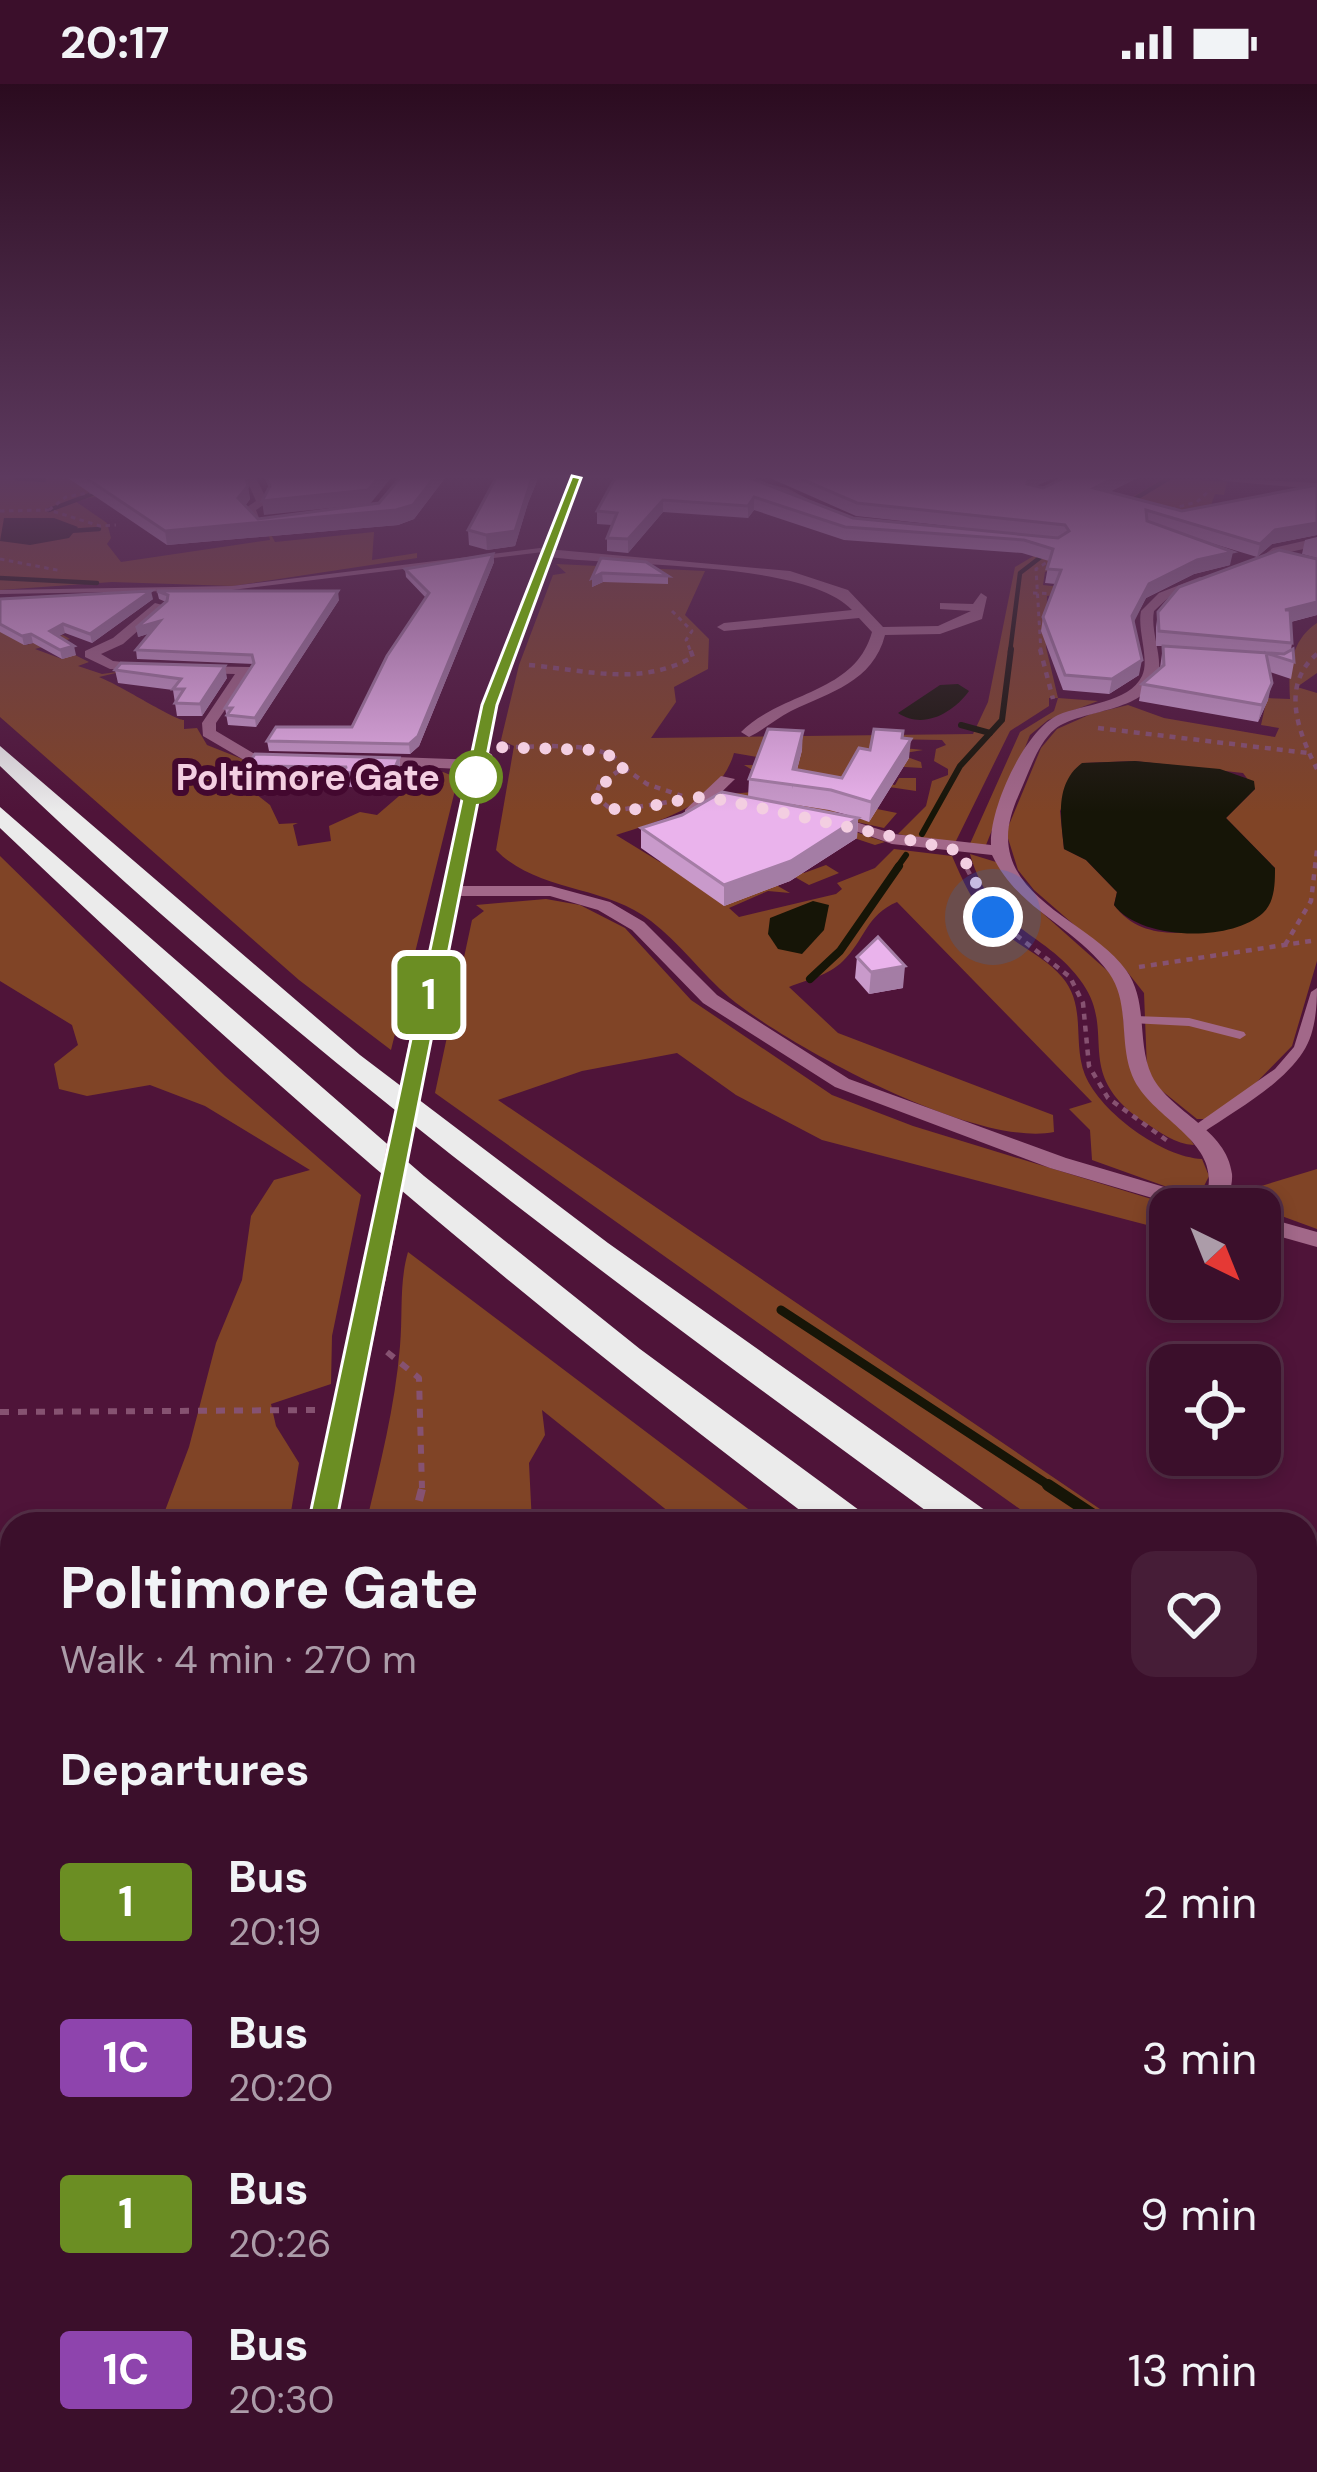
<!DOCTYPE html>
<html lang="en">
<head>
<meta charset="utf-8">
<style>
	:root { --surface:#3b0f2b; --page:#461d37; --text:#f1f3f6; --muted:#ac9ca9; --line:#542f47 }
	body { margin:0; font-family:"DM Sans",sans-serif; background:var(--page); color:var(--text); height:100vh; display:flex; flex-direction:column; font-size:45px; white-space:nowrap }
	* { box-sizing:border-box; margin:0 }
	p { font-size:39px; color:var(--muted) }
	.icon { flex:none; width:66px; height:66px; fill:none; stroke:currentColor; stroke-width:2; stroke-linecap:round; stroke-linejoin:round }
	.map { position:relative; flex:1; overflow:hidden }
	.side { position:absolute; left:0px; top:1428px; width:1317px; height:960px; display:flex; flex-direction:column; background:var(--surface); border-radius:36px 36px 0 0; box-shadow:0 6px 18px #0003,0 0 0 3px var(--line) }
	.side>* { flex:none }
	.badge { padding:0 24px; border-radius:9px; font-size:42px; line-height:78px }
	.needle { width:78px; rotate:137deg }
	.controls { position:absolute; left:1149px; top:1104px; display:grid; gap:24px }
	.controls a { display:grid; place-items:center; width:132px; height:132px; border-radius:24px; background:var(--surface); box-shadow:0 6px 18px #0003,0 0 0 3px var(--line); font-size:60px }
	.you { position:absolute; width:60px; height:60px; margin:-30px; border:9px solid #fff; border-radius:50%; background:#1a73e8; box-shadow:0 0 0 18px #1a73e833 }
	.map>.badge { position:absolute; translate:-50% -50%; box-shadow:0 0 0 6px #fff }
	h2 { padding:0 60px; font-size:45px; line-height:108px }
	.round { display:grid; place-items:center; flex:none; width:126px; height:126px; border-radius:24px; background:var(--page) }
	.overview { display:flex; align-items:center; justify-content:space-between; height:204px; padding:0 60px }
	h1 { font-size:57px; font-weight:700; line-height:90px }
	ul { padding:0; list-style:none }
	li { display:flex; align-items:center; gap:36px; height:156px; padding:0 60px }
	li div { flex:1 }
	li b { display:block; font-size:45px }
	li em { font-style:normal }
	li .badge { min-width:132px; font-weight:700; text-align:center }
	.status { display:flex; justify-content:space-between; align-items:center; height:84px; padding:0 60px; background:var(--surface); direction:ltr }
	.status svg { height:33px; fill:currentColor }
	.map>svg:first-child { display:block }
</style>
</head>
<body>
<div class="status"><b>20:17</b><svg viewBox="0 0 49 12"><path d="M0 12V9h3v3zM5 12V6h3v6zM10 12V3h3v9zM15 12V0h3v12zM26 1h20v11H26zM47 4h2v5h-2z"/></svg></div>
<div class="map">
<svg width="1317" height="2388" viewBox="0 0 1317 2388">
	<rect width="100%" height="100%" fill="#4f1439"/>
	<g fill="#804426" fill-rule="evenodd">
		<path d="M0,394H180L75,417L107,439L111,454L107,460L121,478L270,456L267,443L275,458L374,448L372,476L417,469V474L233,502L112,498L0,506Z"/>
		<path d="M1164,394L1227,398L1224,411L1215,410L1211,421L1045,488L1043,501L1060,503V510L1047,512L1046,563L1058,614L1098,617L1048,636L1030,651L986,761L969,762L1020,648L1054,627L1058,614H1049V622L1010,647L954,761L898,750L926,722L932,697L948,691V685L934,677L936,665L946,661L942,656L885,655L884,662L923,666L899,670L921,678L922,684L871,681L863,697L895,701L899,694H916V707L862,699L836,729L869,737L872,724L897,729L884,744L729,710L753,708L749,713L778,719L787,707L744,681L798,682L801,666L763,674L734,669C719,721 660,737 616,751L660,778L827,738L885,758L875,761L827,745L776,778L804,789L826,781L839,789L809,801L772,780L776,801L790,809L768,807L729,824L739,833L836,810L842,805L837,799L875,784L894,765L952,772C965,802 977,829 1003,848C1022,864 1046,874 1062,893C1087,922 1072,958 1085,991C1101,1029 1162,1073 1202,1075L1209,1092L1203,1104H1170L1092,1076L1090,1046L1069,1025L1092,1018L897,818C866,831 865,856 843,877C828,892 808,895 789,903L838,949L1053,1031L1054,1048C977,1064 790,963 730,914C702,890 680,859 651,837C605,801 536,808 496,766L514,662L501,656L519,581L553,491L566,489L556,480L705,487L685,531L709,555L708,585L674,603L676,618L651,654L973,650L988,618L1015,483Z"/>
		<path d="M1317,539V589L1297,603L1317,609V877L1292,962L1248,1007L1208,1035H1197L1156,1002L1147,985L1144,909L1125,885L1034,806L1018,786L1006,748L1041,664L1057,645L1091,630L1128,621L1164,634L1275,653L1279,644L1261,641L1267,614L1290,615C1288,586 1291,556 1317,539ZM1135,677L1243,689L1255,705L1226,734L1275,784L1245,839C1200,847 1145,863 1114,821L1117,808L1086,776L1064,765L1060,727L1083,679Z"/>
		<path d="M0,544L26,561L63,551L70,555L35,565L62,575L65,566L89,578L78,582L102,590L124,587L99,593C122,602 174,636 184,636V645L197,644L207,661L260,682L250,696L239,697L270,721L279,740L298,739L293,741L298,762L331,757L329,742L360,728L377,731L420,694L409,687L443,688L458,694L391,966L299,896L0,633Z"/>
		<path d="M970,770L996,778L1039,826L1120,898L1125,951L1194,1061C1175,1060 1160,1048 1144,1038C1072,989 1117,950 1083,900C1045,845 993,850 970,770Z"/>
		<path d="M0,772L225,992L361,1111L332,1252L331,1300L271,1320L276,1342L299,1379L289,1440H160L189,1363L216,1259L242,1196L251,1132L274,1096L310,1086L205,1022L150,1001L87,1012L59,1005L54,980L78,961L72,941L0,897Z"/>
		<path d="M546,815L580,821L625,844L691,916L832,1011L913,1042L1184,1125H1170V1147L822,1056L736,1011L677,969L582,987L498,1016L1122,1440H1041L435,1009L472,836L484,827L476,821Z"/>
		<path d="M1317,1085V1145L1246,1119L1245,1107Z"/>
		<path d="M408,1168L768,1440H684L542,1326L545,1351L529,1379L532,1440H366C380,1381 395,1323 400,1262C403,1230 399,1199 408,1168Z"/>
	</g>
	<g fill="#161507">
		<path d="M4,434H54L78,443L69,454L30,461L0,457Z"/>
		<path d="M958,600L969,607C953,629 923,646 898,629L940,601Z"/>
		<path d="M1135,677L1220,685L1254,697L1255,705L1226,734L1275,784C1275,799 1275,818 1263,829C1230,859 1140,856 1114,821L1117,808L1086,776L1064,765C1061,735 1054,700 1082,679Z"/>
		<path d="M813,817L829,821L824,846L802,870L778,865L768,850L770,834Z"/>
	</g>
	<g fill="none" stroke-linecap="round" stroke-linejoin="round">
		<g stroke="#161507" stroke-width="4.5">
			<path d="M15,394L44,396"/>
			<path d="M1128,419L1169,394"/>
			<path d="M49,426L100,407"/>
			<path d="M69,447L99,445"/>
			<path d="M0,494L97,499"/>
			<path d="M1010,568L1020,489L1046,469"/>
		</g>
		<g stroke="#161507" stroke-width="6">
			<path d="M961,641L990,649"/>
			<path d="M922,750L960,682L1002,636L1011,565"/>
			<path d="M896,785L906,771"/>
		</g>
		<path stroke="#161507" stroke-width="8" d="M810,895L840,867L899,782"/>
		<path stroke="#161507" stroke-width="9" d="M781,1226L1053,1404"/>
		<g stroke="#161507" stroke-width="12">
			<path d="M1048,1401L1107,1440"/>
			<path d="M1305,1570L1317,1578"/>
		</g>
		<g fill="#161507" fill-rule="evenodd">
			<path d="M0,1716L12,1719V1789L0,1786Z"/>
			<path d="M900,2376H1009L1014,2388H905Z"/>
		</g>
		<g stroke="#865271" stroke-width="3" stroke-dasharray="4.5 4.5" stroke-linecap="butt">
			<path d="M1171,425L1197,418L1211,405"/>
			<path d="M49,426L66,413L98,407"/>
			<path d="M0,427L49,426L100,442L116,441"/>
			<path d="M0,475L62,487"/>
			<path d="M1033,509L1060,510"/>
			<path d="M672,527L692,547L686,556L691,568"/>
			<path d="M1041,568L1036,485L1054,474"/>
		</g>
		<g stroke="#865271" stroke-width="4.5" stroke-dasharray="6 6" stroke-linecap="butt">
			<path d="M1040,565L1053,615"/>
			<path d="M1317,570C1280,601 1298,648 1317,685"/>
			<path d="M529,581C587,586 639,603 693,573L690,565"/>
			<path d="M1098,644L1308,669"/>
			<path d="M504,663C535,664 605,654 624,683L600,700L595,712L613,727L674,717"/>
			<path d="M624,684L647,700L682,712"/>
			<path d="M967,785L993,833L1070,893L1083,919L1089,982L1108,1014L1169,1058"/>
			<path d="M1285,861L1311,817L1317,766"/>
			<path d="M1139,883L1317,856"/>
		</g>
		<g stroke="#865271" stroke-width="6" stroke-dasharray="9 9" stroke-linecap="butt">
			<path d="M387,1268L419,1294L422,1404"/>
			<path d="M0,1328L320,1326"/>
		</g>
		<path stroke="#865271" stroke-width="8" stroke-dasharray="12 12" stroke-linecap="butt" d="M413,1440L423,1401"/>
		<g fill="#a26889" fill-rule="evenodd">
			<path d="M548,463L551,467L232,506L0,510V506L232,502Z"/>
			<path d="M1317,904C1317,925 1315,950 1303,968C1281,1002 1234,1027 1201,1050H1191L1189,1047L1191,1044L1275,985L1294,963L1311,908Z"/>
			<path d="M1135,932L1189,934L1244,948L1246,951L1240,955L1189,942L1131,939V933Z"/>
		</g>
		<g fill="#a26889" fill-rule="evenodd">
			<path d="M246,394H256L268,418L256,426L263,444H255L244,425L256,417Z"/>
			<path d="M1219,394L1317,399V405L1224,397Z"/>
			<path d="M745,395L787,404L825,424L815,426L780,409L741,400Z"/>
			<path d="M1317,454V462L1281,470L1254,489L1244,486L1273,464Z"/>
			<path d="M547,465L790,487L848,506L883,543L938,542L971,527L940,525V519L973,520L981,509L987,513L982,535L940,550L885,551C873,598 830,608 791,627C776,635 763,646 749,653L741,648C782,607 855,610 872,548L859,534L724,547L717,543L724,539L852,526C804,475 617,484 543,472Z"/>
			<path d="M1200,493L1210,496L1168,514L1154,527C1150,547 1163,573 1158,590C1144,630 1083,624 1055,645C1039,658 1031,683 1023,701C1016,717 1008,735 1008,753C1008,818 1094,840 1126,886C1149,918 1136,958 1152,992C1171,1029 1227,1045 1232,1090C1233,1102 1227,1114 1226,1125H1190L1050,1084L835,1003L703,919L632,846L598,826L550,812H451L442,807L451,802H551L610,818L644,838L717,911L849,995L1066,1074L1205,1115C1225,1063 1163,1040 1139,1004C1115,969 1133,923 1109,889C1075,842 1018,826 992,771L892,760L819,734L827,729L894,750L991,761C989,725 1024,647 1058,631C1083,620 1129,619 1142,592C1150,576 1137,546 1141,527L1159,509Z"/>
			<path d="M155,519L166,522L123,560L101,570L113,577L151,581V587L110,585L85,573V567L113,554Z"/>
			<path d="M188,582L250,583L252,586L216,639V647L253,669L290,675V681L244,676L203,652L202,639L235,590L193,589L188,588Z"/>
			<path d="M367,672L479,676L487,681L479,686L362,680L359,677Z"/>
			<path d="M721,692L735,695L697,732H685V726Z"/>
			<path d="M1260,1132L1317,1148V1163L1260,1147Z"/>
		</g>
		<g fill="#e487bc" fill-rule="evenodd">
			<path d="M571,394H581L497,621L431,949L421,955L414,953L411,949L483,621Z"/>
			<path d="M374,1185L386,1193L336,1440H308L362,1193Z"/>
			<path d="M83,2376H127L124,2388H80Z"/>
		</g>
		<g fill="#ebebeb" fill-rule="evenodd">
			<path d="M0,662L360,971L608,1159L989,1429L995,1440H944C617,1201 292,963 0,682Z"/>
			<path d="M0,723L424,1092L640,1265L863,1429L869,1440H818C531,1224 259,992 0,744Z"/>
			<path d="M1305,1657L1317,1662V1707L1305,1702Z"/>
			<path d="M1305,1749L1317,1754V1803L1305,1798Z"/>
		</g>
		<path stroke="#e487bc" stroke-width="20" d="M400,1059L421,949"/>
		<path stroke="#e487bc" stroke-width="24" d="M374,1193L400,1056"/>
	</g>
	<g fill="#c99acb" fill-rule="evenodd">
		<path d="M68,394H246L250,415L245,422L258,435L379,419L400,394H445L414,435L398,441L167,461Z"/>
		<path d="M750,394L853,434L1058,454L856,432L770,394H1053L1036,402L1043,404L1064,394H1137L1109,408L1182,427L1317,401V451L1272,460L1257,473L1191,453L1230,481L1194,490L1146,514L1133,538L1139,591L1109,610L1063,606L1041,547L1043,533L1056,500L1045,499L1049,477L1022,469L844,456L754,426L748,434L663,428L628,469L607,467V454L612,441L597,440V427Z"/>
		<path d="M537,397L528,419L515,462L487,466L469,461L468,446Z"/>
		<path d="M1317,453V474L1302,470L1305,456Z"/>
		<path d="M493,470L494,478L419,662L410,670L269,667L267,657L352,643L426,514L406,493L405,485Z"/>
		<path d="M601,474L668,492V500L603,498L592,503V494Z"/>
		<path d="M1317,475V531L1291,538L1292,559L1291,566L1294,578L1291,595L1270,588L1268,616L1258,638L1139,617L1142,600L1160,584L1163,562H1156V543L1158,528Z"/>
		<path d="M157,507L339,516L256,643L228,641L225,624L254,580L137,575L136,566L150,549L138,553L166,518L159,515Z"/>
		<path d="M0,515H153L92,559L65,549L58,552L76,571L62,575L33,559L24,561L0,548Z"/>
		<path d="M115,586L227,594L202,632H177L173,606L118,599Z"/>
		<path d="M902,654L909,674L869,738L858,734L857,754L790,797L724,822L641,764V744L748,713L749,695L802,666L797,686L842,694L870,666ZM777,718L829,726L855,733Z"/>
		<path d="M399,674L401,689L391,710L340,701V698L250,697L247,682Z"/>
		<path d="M857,873L903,904L869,910L855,894Z"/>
	</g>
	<g fill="#a47da5">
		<path d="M378,394H391L370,420L264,431L262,417Z"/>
		<path d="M434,394H445L414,435L398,441L167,461L165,447L396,426Z"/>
		<path d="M532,394H537V397L528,419L515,462L487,466L486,451L527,405Z"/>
		<path d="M1029,394H1053L1027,406Z"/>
		<path d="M1114,394H1137L1092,417L1094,404Z"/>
		<path d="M248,402L250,415L240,428L238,414Z"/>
		<path d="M754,413V426L748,434V422Z"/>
		<path d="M663,416V428L628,469V455Z"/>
		<path d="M1317,439V451L1272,460L1257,473L1260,460L1275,446Z"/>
		<path d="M1233,468L1230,481L1194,490L1146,514L1130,546L1132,532L1149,500L1197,476Z"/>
		<path d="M493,470L494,478L419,662L410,670L409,660Z"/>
		<path d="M602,489L603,498L592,503V494Z"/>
		<path d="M151,507L153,515L92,559L90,550Z"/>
		<path d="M338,507L339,516L256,643L255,634Z"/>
		<path d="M1317,518V531L1282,540L1285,526Z"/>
		<path d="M160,537L162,546L138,553L136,544Z"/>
		<path d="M63,540L65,549L52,556L50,547Z"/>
		<path d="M31,550L33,559L24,561L22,552Z"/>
		<path d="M74,562L76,571L62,575L60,566Z"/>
		<path d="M1142,576L1139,591L1109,610L1112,595Z"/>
		<path d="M225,582L227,594L202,632L200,620Z"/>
		<path d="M1272,599L1268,616L1258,638L1262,621Z"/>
		<path d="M803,647L802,666L792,705L793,685Z"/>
		<path d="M911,655L909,674L869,738L871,718Z"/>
		<path d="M399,674L401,689L391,710L390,695Z"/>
		<path d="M858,734L857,754L790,797L724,822V801Z"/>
		<path d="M905,882L903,904L869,910L871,888Z"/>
	</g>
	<g fill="#eab3ec" stroke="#a47da5" stroke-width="3">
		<path d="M86,394H246L248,402L238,414L258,435L379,419L400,394H434L413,421L396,426L165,447Z"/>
		<path d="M266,394H378L368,406L262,417L270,402Z"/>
		<path d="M496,394H532L515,447L486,451L468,446Z"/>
		<path d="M615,394H750L853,434L1058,454L1069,447L1065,441L857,419L799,394H1029L1027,400L1043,404L1064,394H1114L1094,404L1182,427L1317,401V439L1275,446L1260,460L1146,426L1147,437L1233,468L1197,476L1149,500L1132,532L1142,576L1112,595L1065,591L1043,533L1061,486L1047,485L1053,465L1024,456L845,443L754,413L748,422L663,416L628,455L607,454L617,429L597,427Z"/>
		<path d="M1279,466L1317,475V518L1285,526H1290L1292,559L1159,547L1158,528L1179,503Z"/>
		<path d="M493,470L418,652L409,660L267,657L276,643H352L387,572L429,509L405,485Z"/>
		<path d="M601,474L646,478L668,492L602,489L592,494Z"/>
		<path d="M151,507L90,550L63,540L50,547L74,562L60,566L31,550L22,552L0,540V515Z"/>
		<path d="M157,507H338L255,634L227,631L232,624H225L254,579L252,571L136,566L160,537L136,544L167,517L168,511Z"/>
		<path d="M1163,562L1284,570L1293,565L1294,578L1266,569L1272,599L1262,621L1142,600L1164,581Z"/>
		<path d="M121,579L225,582L200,620L175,619L184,605H173L181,595L115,586Z"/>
		<path d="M768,645L803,647L793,685L842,694L859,664L870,666L874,645L903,647L902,654L911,655L871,718L831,706L749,695Z"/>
		<path d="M255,670L399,674L390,695L338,687L347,683L247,682Z"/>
		<path d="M722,708L858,734L791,777L724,801L641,744L682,731Z"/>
		<path d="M878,853L905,882L871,888L857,873Z"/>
	</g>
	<linearGradient id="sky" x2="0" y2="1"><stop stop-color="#2b0b1f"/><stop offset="0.54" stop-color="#5d3a5f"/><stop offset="1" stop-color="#5d3a5f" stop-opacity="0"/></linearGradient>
	<rect width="1317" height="728" fill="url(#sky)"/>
	<path fill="#6b8e23" stroke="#fff" stroke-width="3" d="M572,392L581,394L497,621L336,1440L322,1450L308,1440L482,621Z"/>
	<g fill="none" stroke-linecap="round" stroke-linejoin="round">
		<path stroke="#f3cee1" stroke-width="12" stroke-dasharray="0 21.6" d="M476,693L494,663L594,666L619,675L624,683L596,706L597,717L621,728L697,713L723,716L960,767L993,833"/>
	</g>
	<circle fill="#fff" stroke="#6b8e23" stroke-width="6" cx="476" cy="693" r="24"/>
	<g text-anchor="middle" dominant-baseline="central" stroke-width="12" stroke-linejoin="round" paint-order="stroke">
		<g font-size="36" font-weight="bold" fill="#f3cee1" stroke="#43082f" text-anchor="end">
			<text x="440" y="693">Poltimore Gate</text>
		</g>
	</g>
</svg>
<div class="controls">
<a><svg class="needle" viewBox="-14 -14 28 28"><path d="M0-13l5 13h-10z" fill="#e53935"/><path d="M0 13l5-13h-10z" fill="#ac9ca9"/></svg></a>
<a><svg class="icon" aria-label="locate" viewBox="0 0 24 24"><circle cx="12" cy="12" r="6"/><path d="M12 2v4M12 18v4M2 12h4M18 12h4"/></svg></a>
</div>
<div class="you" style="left:993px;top:833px"></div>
<b class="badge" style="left:429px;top:911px;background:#6b8e23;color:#fff">1</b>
<section class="side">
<div class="overview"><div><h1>Poltimore Gate</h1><p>Walk · 4 min · 270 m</p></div><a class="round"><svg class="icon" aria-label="heart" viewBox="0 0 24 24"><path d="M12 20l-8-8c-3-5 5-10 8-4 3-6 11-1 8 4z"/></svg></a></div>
<h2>Departures</h2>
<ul>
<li><span class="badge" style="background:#6b8e23;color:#fff">1</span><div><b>Bus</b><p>20:19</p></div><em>2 min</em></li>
<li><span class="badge" style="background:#8e44ad;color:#fff">1C</span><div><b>Bus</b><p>20:20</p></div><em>3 min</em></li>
<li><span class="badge" style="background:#6b8e23;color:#fff">1</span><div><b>Bus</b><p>20:26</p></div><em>9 min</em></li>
<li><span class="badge" style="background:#8e44ad;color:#fff">1C</span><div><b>Bus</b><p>20:30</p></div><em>13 min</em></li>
</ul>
</section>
</div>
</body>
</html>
